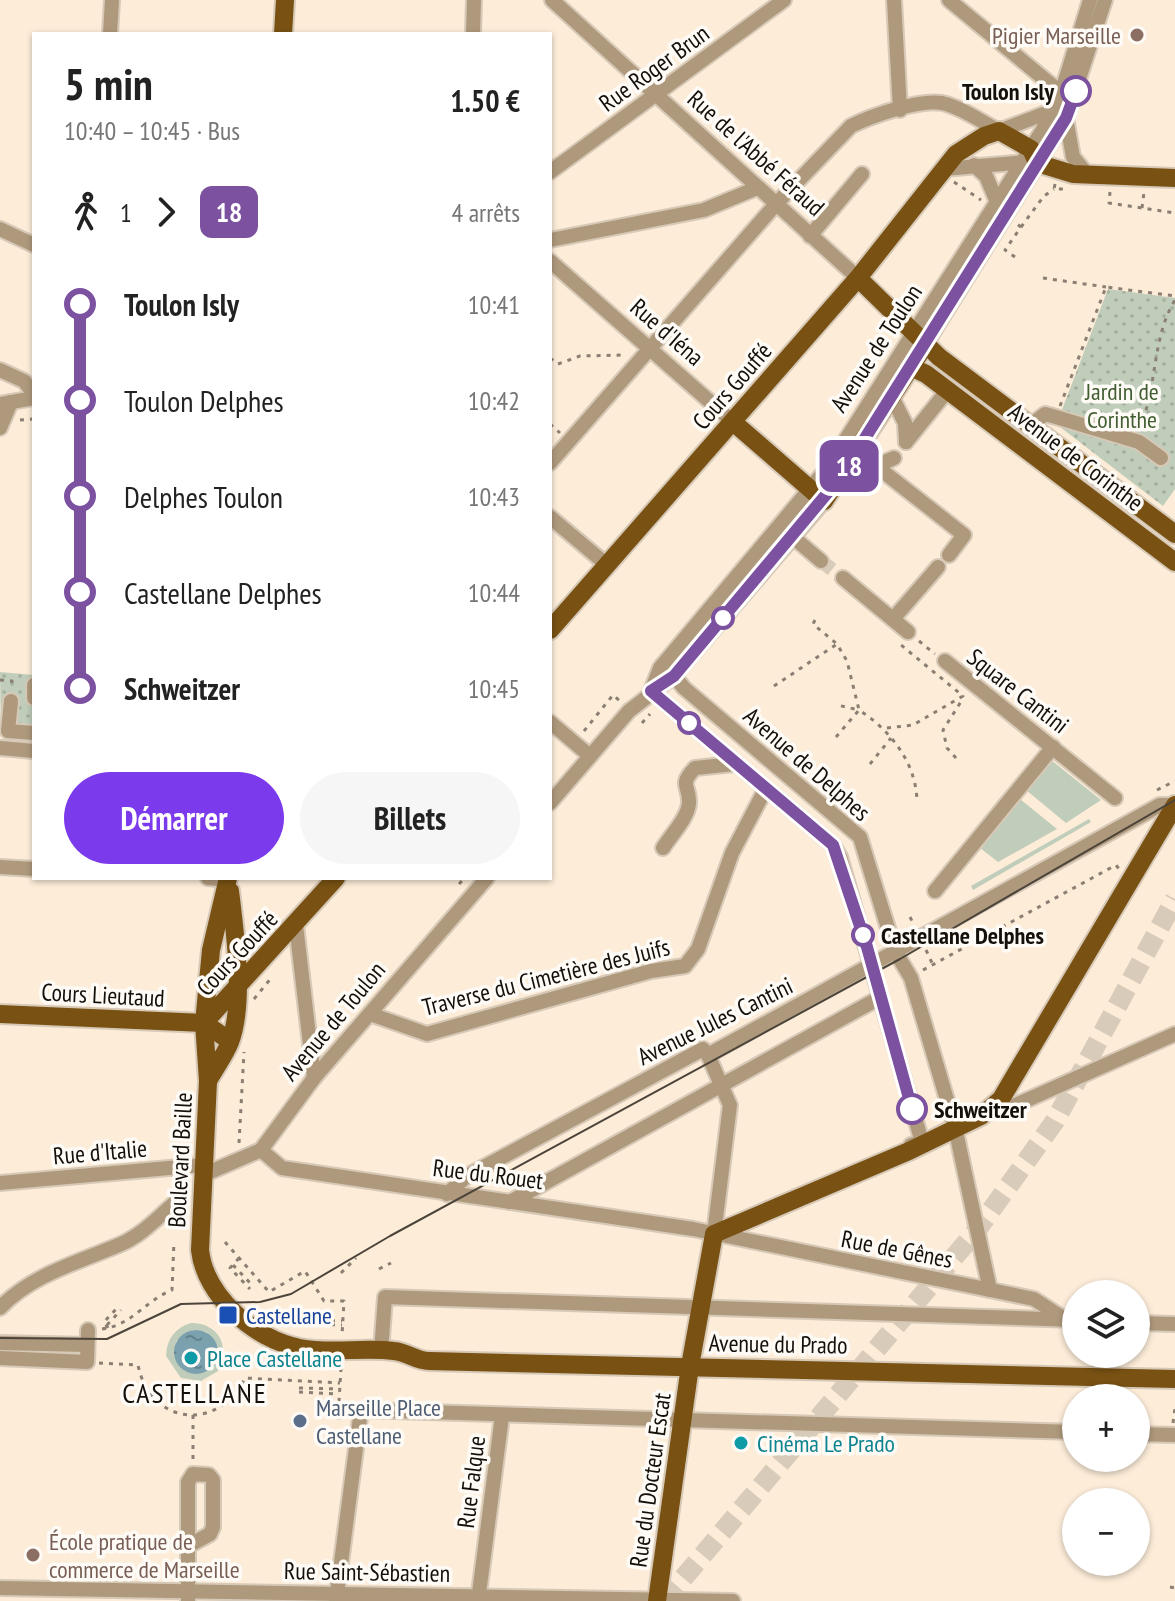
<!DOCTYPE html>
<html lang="fr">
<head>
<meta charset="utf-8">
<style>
	:root { --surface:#fff; --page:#f6f6f6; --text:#222; --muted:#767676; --accent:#7c3aed }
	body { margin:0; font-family:"PT Sans Narrow",sans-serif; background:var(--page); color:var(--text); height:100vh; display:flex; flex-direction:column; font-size:30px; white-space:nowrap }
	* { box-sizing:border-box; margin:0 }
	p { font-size:26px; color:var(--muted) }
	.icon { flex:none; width:44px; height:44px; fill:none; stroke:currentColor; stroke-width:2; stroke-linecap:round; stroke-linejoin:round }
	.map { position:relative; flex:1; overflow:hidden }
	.sheet { position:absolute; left:32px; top:32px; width:520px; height:848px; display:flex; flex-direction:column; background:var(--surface); border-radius:0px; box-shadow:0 2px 6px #0004 }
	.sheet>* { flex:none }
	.badge { padding:0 16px; border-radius:12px; font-size:28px; line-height:52px }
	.buttons { position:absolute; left:1062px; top:1280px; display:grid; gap:16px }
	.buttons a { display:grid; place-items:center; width:88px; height:88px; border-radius:50%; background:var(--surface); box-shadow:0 2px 6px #0004; font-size:40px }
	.map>.badge { position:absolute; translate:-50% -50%; box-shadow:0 0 0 4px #fff }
	.legs { display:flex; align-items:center; gap:12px; height:88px; padding:0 32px; font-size:26px }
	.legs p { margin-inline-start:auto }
	.overview { display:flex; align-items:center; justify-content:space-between; height:136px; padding:0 32px }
	h1 { font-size:44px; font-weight:700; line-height:60px }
	.button { display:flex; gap:16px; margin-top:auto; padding:16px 32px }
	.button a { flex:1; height:92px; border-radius:48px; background:var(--accent); color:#fff; font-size:32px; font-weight:700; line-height:92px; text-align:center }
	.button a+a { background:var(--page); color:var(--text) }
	ul { padding:0 32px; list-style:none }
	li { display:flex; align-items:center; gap:28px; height:96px; font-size:30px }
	li i { display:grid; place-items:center; width:12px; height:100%; margin:0 10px; background:currentColor }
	li i::after { content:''; width:20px; height:20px; margin:-10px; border:6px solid; border-radius:50%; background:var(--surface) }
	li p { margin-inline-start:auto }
	li:first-child i { background:linear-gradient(#0000 50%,currentColor 0) }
	li:last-child i { background:linear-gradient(currentColor 50%,#0000 0) }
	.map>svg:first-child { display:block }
</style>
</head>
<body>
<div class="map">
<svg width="1175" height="1601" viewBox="0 0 1175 1601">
	<defs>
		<pattern id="park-dots" width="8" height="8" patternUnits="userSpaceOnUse" patternTransform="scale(2)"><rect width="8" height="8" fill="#c0cdba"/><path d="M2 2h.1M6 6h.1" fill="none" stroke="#a4af9e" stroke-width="1.8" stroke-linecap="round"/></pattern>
		<pattern id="water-ripples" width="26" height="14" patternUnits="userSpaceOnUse" patternTransform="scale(2)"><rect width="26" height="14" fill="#7ba1af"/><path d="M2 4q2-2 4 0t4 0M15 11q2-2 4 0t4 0" fill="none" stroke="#64828c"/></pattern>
	</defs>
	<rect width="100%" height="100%" fill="#fcecd8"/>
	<g fill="#c0cdba" fill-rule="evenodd">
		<path d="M1051,760L1101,800L1066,823L1026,790Z"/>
		<path d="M1020,799L1057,829L998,862L980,848Z"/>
		<path d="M1089,819L1091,822L973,890L971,886Z"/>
		<path d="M191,1323C219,1323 231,1347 218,1371L201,1381L181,1378L166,1356C167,1338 175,1328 191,1323ZM193,1330L207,1332V1371H185L174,1355L176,1341Z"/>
	</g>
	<g fill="url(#park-dots)">
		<path d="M1108,289L1175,298V489L1163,506L1060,427V415Z"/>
		<path d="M0,672L34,675V740L1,737Z"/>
	</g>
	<circle fill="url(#water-ripples)" cx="196" cy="1352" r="22"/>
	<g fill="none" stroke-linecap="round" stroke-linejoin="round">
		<path stroke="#d9cbb9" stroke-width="14" stroke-dasharray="14 7" stroke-linecap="butt" d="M821,561L843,578"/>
		<path stroke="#d9cbb9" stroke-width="20" stroke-dasharray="20 10" stroke-linecap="butt" d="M664,1601L977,1230L1055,1121L1175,899"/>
		<g stroke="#d7c9b7" stroke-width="18">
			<g id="minor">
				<path d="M552,0L858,278"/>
				<path d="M894,0L900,110"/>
				<path d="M949,0L1066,97"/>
				<path d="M110,34L112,0"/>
				<path d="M473,34L474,0"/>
				<path d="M1066,118L1073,157L1087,174"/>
				<path d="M974,165L986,176L997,202"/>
				<path d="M943,169L1026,162"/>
				<path d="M550,172L784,0"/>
				<path d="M0,229L34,245"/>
				<path d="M810,236L862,174"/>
				<path d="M550,240L704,210L757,188"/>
				<path d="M550,261L733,422"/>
				<path d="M927,342L1066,118L1105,0"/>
				<path d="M0,370L24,381L34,394"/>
				<path d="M892,397L905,423L906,442"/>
				<path d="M0,404L34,398"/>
				<path d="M1031,425L1045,414L1056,417L1139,442L1161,458"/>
				<path d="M0,428L11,402"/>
				<path d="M906,442L947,391"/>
				<path d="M550,463L776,204L851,126C871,116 919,99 942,103C961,107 982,122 999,131L1054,110"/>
				<path d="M849,466H876L894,458"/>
				<path d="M876,466L964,535L949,555"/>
				<path d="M550,517L607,565"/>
				<path d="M793,537L821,561"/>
				<path d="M843,578L908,632"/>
				<path d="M893,619L938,567"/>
				<path d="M945,661L1115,798"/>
				<path d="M674,676L684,688L860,837L895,951L911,978L955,1127L990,1290"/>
				<path d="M34,685V698"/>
				<path d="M651,691L660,668L829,466L1042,131L1061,94L1090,0"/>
				<path d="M651,691L833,845L840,857L922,1142L911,1145"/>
				<path d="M11,701L8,731L34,733"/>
				<path d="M550,722L590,756"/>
				<path d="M0,748L34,751"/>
				<path d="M550,803L629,711L674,676L824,501"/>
				<path d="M663,848C671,835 688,818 689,803C690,785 678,786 695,768L734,764"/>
				<path d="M0,867L34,869"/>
				<path d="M208,878L228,880"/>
				<path d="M935,891L1053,747"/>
				<path d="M296,925L314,1078"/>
				<path d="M370,1014L427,1034L651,971L685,966L698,949L732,853L765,790"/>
				<path d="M708,1055L1160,805H1175"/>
				<path d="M708,1055L730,1105L714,1234"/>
				<path d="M985,1114L1009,1108L1175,1034"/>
				<path d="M261,1150L282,1168L693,1229L1034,1299L1066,1320"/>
				<path d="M203,1175L261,1150L314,1078L487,878"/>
				<path d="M0,1183L203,1165"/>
				<path d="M447,1194L467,1176L703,1049L708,1055"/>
				<path d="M510,1202L881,997"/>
				<path d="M0,1308C32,1274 80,1262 121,1244C142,1235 159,1216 176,1202"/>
				<path d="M1136,1323L1175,1324"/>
				<path d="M0,1343L87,1345"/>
				<path d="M381,1351L385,1297L1076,1320"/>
				<path d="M0,1358L87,1362L88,1330"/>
				<path d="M1136,1434L1175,1435"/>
				<path d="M0,1588L733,1601"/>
				<path d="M188,1601V1482L193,1474L209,1475L213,1480V1527L210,1534L188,1546"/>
				<path d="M336,1601L361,1410L1076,1432"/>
				<path d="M478,1601L502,1416"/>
			</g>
		</g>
		<g stroke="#d7c9b7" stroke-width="22">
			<g id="major">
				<path d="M283,34L285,0"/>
				<path d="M858,278L939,357L1175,534"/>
				<path d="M911,367L926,374L1175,562"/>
				<path d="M733,422L824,501L927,342"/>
				<path d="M550,630L858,278L956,154L984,136L999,131L1031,149L1037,163L1073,174L1175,178"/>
				<path d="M228,878L211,950L204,1023L208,1081L200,1250C205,1296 255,1340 300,1348C331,1354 363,1347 394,1351C407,1352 416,1361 429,1361L1175,1379"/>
				<path d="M0,1014L204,1023L230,1041"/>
				<path d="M204,1023L336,878"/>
				<path d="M208,1081C215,1068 225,1055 230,1042C245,1003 235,932 230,891"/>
				<path d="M657,1601L690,1366L714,1234L909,1151L981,1116L1001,1099L1175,805"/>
			</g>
		</g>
		<g stroke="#8a7f72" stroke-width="3" stroke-dasharray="4 6" stroke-linecap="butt">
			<path d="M954,182L981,200"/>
			<path d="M1055,184L1054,189H1065"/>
			<path d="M1110,192L1109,203L1175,213"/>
			<path d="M1142,208L1144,192"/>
			<path d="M1021,227L1044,196L1054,189"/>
			<path d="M1015,257L1005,250L1021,227L1017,224"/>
			<path d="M1043,278L1106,287"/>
			<path d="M550,358L558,364L580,356L626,355"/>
			<path d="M1060,406L1106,287L1175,296"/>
			<path d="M20,420L34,419"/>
			<path d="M550,424L560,433"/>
			<path d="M1139,429C1158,388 1151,339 1175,300"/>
			<path d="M815,620L813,624L837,644L847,661L859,710C890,730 917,763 917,803"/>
			<path d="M919,641L935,654"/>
			<path d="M0,680L12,681V688"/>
			<path d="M774,686L837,644"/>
			<path d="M642,723L650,714"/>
			<path d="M887,728L913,725L963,696L901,645"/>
			<path d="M584,731L613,695L621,702"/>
			<path d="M836,737L859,710L837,705"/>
			<path d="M956,758L947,748L943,730L962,700"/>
			<path d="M870,764L891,738"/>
			<path d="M1157,790L1175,781"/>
			<path d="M459,884L465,878"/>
			<path d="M910,917L914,925"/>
			<path d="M926,950L933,965"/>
			<path d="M923,970L1116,865L1119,869"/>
			<path d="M254,999L272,977"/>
			<path d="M187,1140L188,1124"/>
			<path d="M239,1143L244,1052"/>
			<path d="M225,1242L269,1292L305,1271L324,1301H344L342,1335"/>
			<path d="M239,1258L230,1268L250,1289"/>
			<path d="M233,1265L253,1286"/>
			<path d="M379,1269L391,1263"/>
			<path d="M341,1273L356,1258"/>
			<path d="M301,1320L342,1321"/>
			<path d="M301,1324L342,1325"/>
			<path d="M107,1325L121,1310"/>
			<path d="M108,1328L104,1322L118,1307"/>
			<path d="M102,1329C132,1325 145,1301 172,1290L174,1241"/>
			<path d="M99,1363L138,1365C150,1425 218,1433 245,1378L340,1383"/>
			<path d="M341,1368L338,1418H345"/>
			<path d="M299,1388L339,1389"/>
			<path d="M299,1392L339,1394"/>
			<path d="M1173,1423L1175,1408"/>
			<path d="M193,1459V1415"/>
			<path d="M1170,1587L1175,1588"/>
		</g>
		<use href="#minor" stroke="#af997c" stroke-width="14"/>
		<use href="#major" stroke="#785113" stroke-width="18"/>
		<path stroke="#4c443a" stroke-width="2" d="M0,1338L107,1339L181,1304L260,1302L291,1294L390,1236L900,959L1175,800"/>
	</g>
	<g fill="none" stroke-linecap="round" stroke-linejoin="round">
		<g stroke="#fff" stroke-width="18">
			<path id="line-1" d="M912,1109L867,947L833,845L651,691L674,676L840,478L1066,118L1076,91"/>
		</g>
		<use href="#line-1" stroke="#7b51a0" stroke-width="12"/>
	</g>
	<g fill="#8d6e63" stroke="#fefbf7" stroke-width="3">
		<circle cx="1137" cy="35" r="8"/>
		<circle cx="33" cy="1555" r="8"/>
	</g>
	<g fill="#fff" stroke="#7b51a0" stroke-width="4">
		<circle cx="1076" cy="91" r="14"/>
		<circle cx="723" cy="618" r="10"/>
		<circle cx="689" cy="723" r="10"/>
		<circle cx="863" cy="935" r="10"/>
		<circle cx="912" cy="1109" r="14"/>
	</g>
	<rect fill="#1a4fb4" stroke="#fefbf7" stroke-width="3" x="218" y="1305" width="20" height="20" rx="4"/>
	<g fill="#0f9aa8" stroke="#fefbf7" stroke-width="3">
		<circle cx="191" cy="1358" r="8"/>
		<circle cx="741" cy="1443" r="8"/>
	</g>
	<circle fill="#5c6f8a" stroke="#fefbf7" stroke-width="3" cx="300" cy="1421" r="8"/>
	<g text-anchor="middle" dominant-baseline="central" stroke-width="7" stroke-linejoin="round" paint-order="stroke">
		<g font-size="24" fill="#785e54" stroke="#fefbf7" text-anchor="end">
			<text x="1121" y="35">Pigier Marseille</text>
			<text x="49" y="1541" text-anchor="start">École pratique de<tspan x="49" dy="28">commerce de Marseille</tspan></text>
		</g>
		<g font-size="24" fill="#140f08" stroke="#fefbf7">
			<text transform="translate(654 68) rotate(-36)">Rue Roger Brun</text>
			<text transform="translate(756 153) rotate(42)">Rue de l'Abbé Féraud</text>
			<text transform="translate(667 332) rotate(41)">Rue d'Iéna</text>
			<text transform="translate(876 348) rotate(-57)">Avenue de Toulon</text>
			<text transform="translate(732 386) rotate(-49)">Cours Gouffé</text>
			<text transform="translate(1076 457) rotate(37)">Avenue de Corinthe</text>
			<text transform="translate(1018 691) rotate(38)">Square Cantini</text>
			<text transform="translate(807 764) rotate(41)">Avenue de Delphes</text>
			<text transform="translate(237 953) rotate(-47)">Cours Gouffé</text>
			<text transform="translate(546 977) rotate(-14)">Traverse du Cimetière des Juifs</text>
			<text transform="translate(103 995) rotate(3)">Cours Lieutaud</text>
			<text transform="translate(333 1021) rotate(-50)">Avenue de Toulon</text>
			<text transform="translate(715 1021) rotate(-26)">Avenue Jules Cantini</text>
			<text transform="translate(100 1152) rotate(-5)">Rue d'Italie</text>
			<text transform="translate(180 1160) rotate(-87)">Boulevard Baille</text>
			<text transform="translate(488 1174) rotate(7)">Rue du Rouet</text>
			<text transform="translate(897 1249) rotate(11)">Rue de Gênes</text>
			<text transform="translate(778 1344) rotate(1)">Avenue du Prado</text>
			<text transform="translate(650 1480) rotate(-82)">Rue du Docteur Escat</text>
			<text transform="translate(471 1482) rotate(-83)">Rue Falque</text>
			<text transform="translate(367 1572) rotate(1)">Rue Saint-Sébastien</text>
		</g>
		<g font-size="24" font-weight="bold" fill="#140f08" stroke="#fefbf7" text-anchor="start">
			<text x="1054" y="91" text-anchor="end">Toulon Isly</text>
			<text x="881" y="935">Castellane Delphes</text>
			<text x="934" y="1109">Schweitzer</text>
		</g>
		<g font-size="24" fill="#415e31" stroke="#fefbf7">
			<text x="1122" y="391">Jardin de<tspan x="1122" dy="28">Corinthe</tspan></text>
		</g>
		<g font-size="24" fill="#164399" stroke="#fefbf7" text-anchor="start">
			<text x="246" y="1315">Castellane</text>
		</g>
		<g font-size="24" fill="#0d838f" stroke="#fefbf7" text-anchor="start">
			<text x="207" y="1358">Place Castellane</text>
			<text x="757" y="1443">Cinéma Le Prado</text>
		</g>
		<g font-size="24" fill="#4e5e75" stroke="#fefbf7" text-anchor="start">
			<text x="316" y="1407">Marseille Place<tspan x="316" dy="28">Castellane</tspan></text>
		</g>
		<g font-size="28" letter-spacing="2" fill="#140f08" stroke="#fefbf7">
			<text x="195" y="1392">CASTELLANE</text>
		</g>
	</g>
</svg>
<div class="buttons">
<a><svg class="icon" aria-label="layers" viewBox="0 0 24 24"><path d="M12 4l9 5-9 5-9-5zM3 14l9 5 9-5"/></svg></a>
<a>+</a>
<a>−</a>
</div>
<b class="badge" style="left:849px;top:466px;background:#7b51a0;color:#fff">18</b>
<section class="sheet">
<div class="overview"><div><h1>5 min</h1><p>10:40 – 10:45 · Bus</p></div><b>1.50 €</b></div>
<div class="legs"><svg class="icon" aria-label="walk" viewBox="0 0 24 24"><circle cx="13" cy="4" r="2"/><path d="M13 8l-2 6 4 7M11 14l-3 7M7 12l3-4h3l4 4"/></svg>1<svg class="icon" aria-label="forward" viewBox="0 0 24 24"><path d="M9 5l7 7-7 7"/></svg><b class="badge" style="background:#7b51a0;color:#fff">18</b><p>4 arrêts</p></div>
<ul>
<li><i style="color:#7b51a0"></i><b>Toulon Isly</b><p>10:41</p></li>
<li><i style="color:#7b51a0"></i><span>Toulon Delphes</span><p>10:42</p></li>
<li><i style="color:#7b51a0"></i><span>Delphes Toulon</span><p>10:43</p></li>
<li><i style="color:#7b51a0"></i><span>Castellane Delphes</span><p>10:44</p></li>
<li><i style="color:#7b51a0"></i><b>Schweitzer</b><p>10:45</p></li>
</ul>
<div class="button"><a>Démarrer</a><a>Billets</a></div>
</section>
</div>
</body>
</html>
